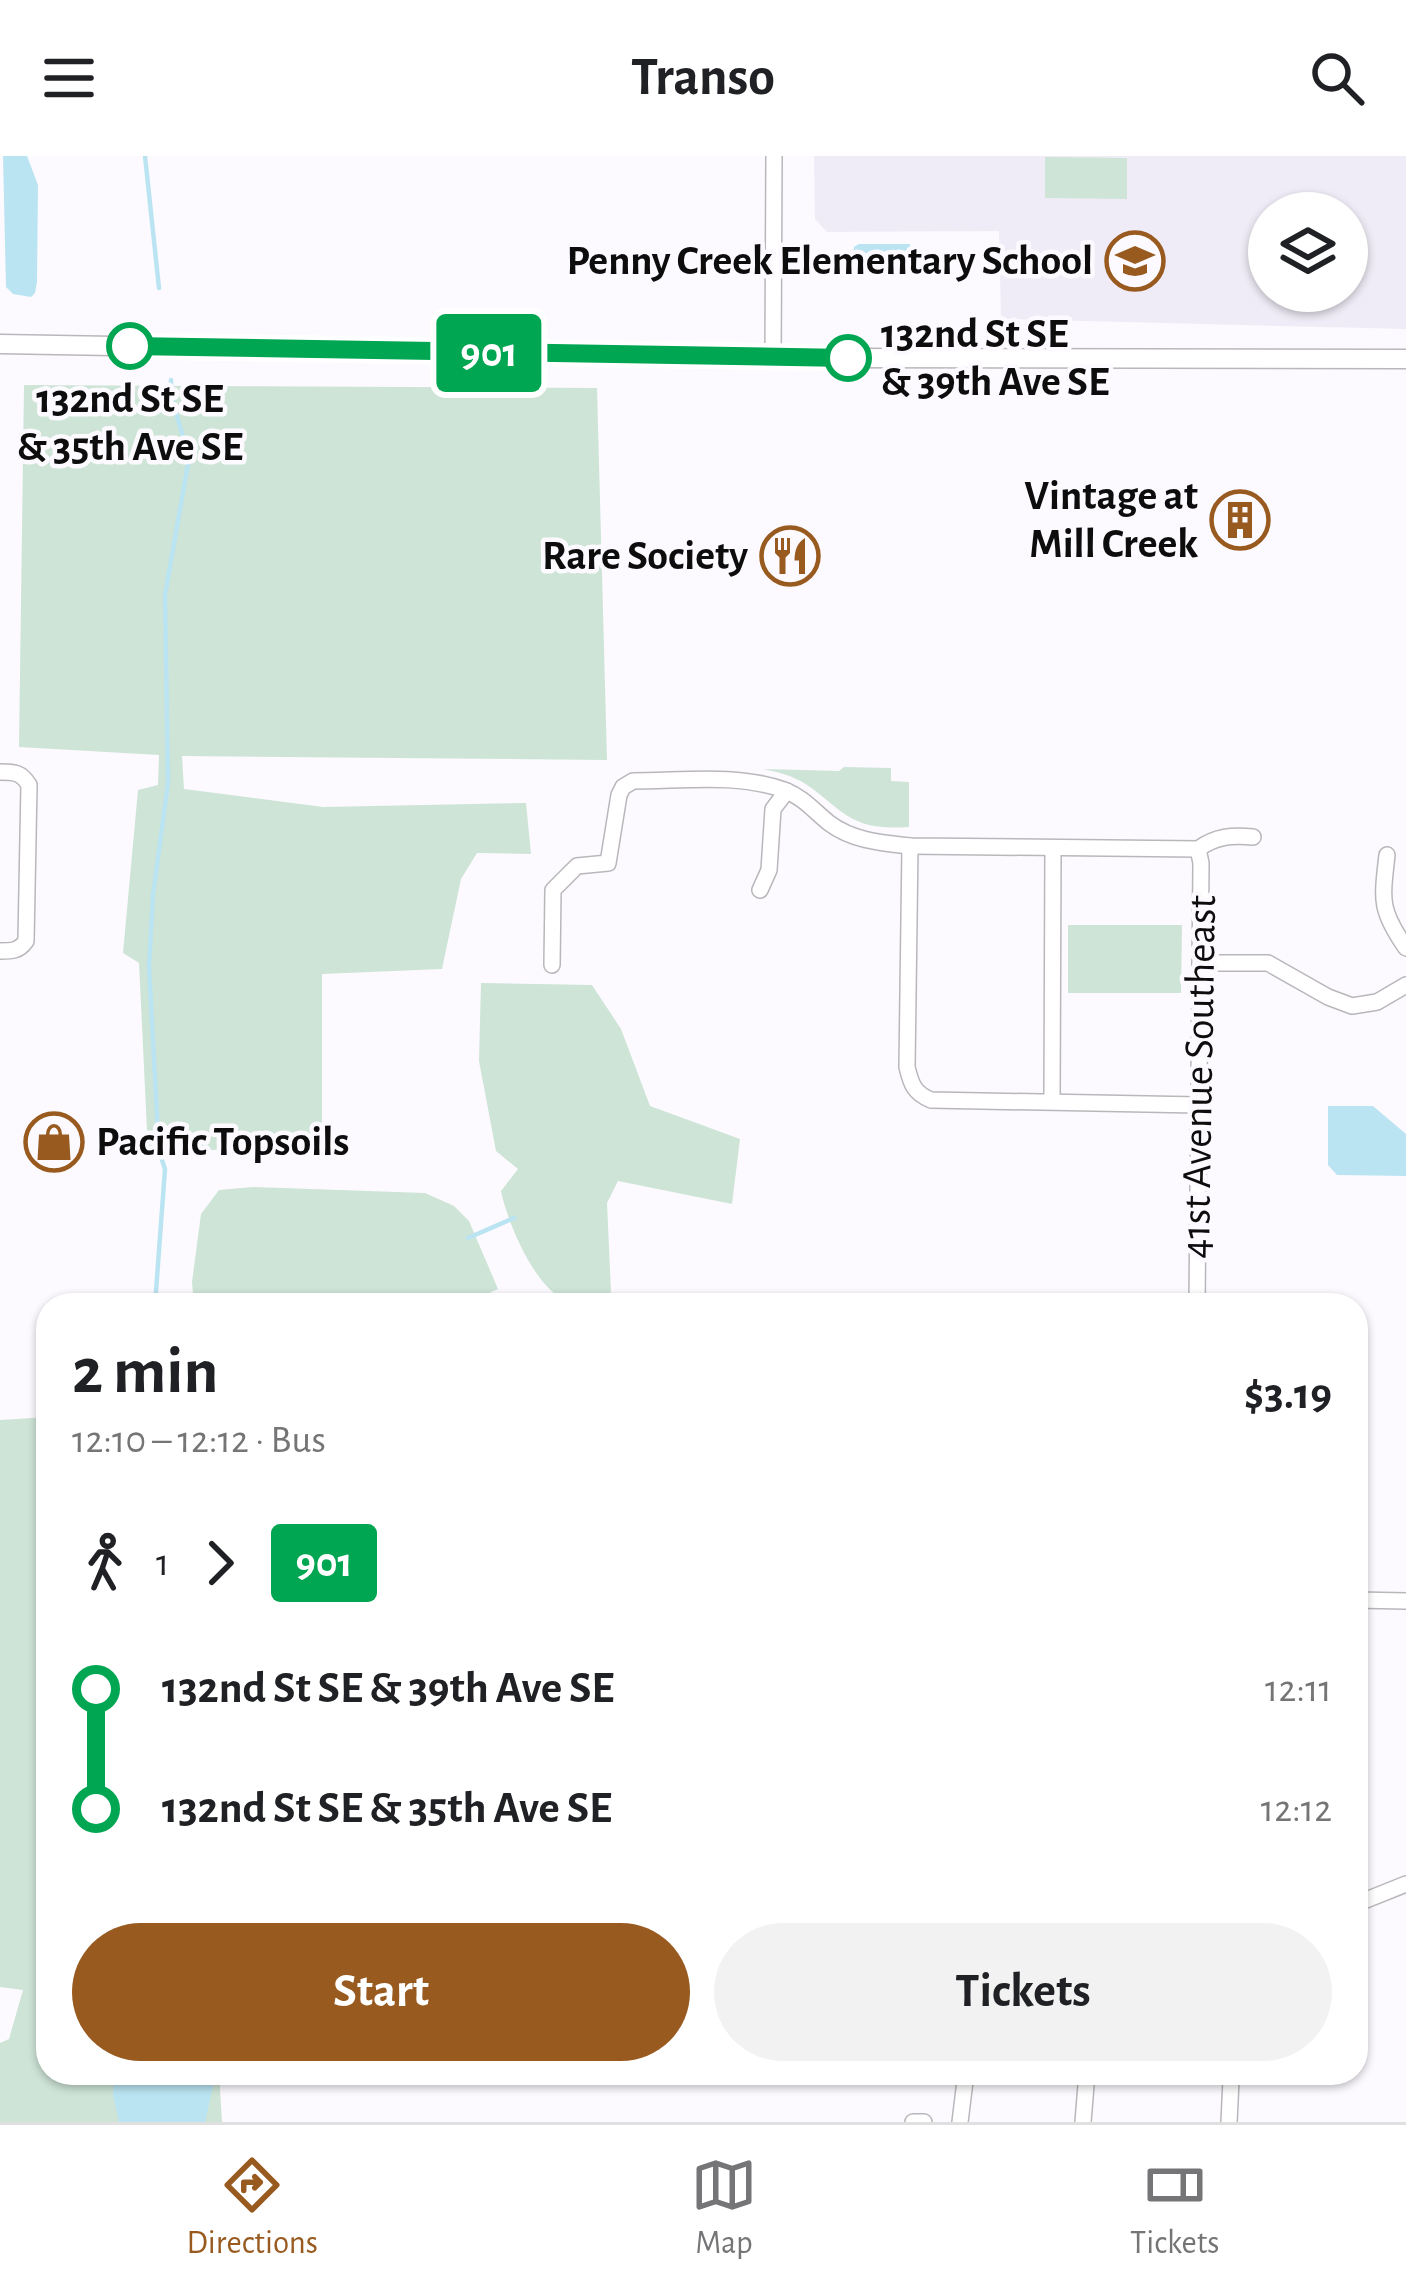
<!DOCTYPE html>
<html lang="en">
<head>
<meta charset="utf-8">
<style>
	:root { --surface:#fff; --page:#f2f2f2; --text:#202124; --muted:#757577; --line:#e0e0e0; --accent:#985a1f }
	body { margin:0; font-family:"Alegreya Sans",sans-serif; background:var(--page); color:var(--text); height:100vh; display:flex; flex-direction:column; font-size:45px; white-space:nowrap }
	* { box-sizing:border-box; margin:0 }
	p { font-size:39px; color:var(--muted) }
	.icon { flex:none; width:66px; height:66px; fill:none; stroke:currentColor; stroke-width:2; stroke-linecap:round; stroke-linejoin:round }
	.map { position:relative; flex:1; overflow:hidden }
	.details { position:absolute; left:36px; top:1137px; width:1332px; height:792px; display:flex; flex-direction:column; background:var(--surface); border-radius:36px; box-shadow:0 3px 9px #0004 }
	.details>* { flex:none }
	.badge { padding:0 24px; border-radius:9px; font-size:42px; line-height:78px }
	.tools { position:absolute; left:1248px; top:36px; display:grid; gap:24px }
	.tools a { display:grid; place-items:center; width:120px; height:120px; border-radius:50%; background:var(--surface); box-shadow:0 3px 9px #0004; font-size:60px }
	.map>.badge { position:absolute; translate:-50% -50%; box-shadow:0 0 0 6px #fff }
	.legs { display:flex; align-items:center; gap:18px; height:132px; padding:0 36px; font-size:39px }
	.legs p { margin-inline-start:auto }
	.headline { display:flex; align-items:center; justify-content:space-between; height:204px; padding:0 36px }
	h1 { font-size:66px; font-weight:700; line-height:90px }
	.primary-button { display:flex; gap:24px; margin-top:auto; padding:24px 36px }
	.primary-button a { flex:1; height:138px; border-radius:72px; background:var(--accent); color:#fff; font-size:48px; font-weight:700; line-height:138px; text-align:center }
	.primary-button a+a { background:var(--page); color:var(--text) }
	ul { padding:0 36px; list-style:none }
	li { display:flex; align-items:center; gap:42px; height:120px; font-size:45px }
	li i { display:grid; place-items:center; width:18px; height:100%; margin:0 15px; background:currentColor }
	li i::after { content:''; width:30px; height:30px; margin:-15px; border:9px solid; border-radius:50%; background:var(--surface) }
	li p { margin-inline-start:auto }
	li:first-child i { background:linear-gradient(#0000 50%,currentColor 0) }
	li:last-child i { background:linear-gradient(currentColor 50%,#0000 0) }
	header { display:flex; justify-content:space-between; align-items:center; height:156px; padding:0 36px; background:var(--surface); font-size:54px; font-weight:700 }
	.tabs { display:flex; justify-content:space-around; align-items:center; height:168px; border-top:3px solid var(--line); background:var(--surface); font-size:33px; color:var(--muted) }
	.tabs a { display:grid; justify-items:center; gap:6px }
	.tabs .active { color:var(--accent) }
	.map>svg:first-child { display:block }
</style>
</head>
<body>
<header><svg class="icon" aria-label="menu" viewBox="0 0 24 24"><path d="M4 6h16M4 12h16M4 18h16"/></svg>Transo<svg class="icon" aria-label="search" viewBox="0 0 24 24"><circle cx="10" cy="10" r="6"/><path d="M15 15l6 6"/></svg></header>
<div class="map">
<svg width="1406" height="1966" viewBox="0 0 1406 1966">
	<rect width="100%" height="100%" fill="#fcfafe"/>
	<path fill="#f0ecf7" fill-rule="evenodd" d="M814,0H1406V173L1001,163L999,75L827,76L815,63ZM1269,57H1347V135H1269Z"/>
	<g fill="#cee4d7">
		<path d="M1045,1L1127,2V43L1045,42Z"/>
		<path d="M24,229L597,232L607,604L182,600L184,633L323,651L526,647L531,698L477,697L461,723L442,813L322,818V992L148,995L139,807L123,797L138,634L158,629L159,599L19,591Z"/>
		<path d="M844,611L891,612V625L909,626V671C893,672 877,672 862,667C840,659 826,641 807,629C794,620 778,616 763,613L839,615Z"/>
		<path d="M1068,769H1182L1181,837H1068Z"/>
		<path d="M481,827L592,829L621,873L650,950L740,983L732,1048L618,1025L607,1047L611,1136C603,1141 596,1148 586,1149C542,1154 508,1069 501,1035L518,1013L496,995L479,905Z"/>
		<path d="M253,1031L425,1037L454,1050L469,1065L498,1133L463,1149H194L192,1126L201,1058L219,1034Z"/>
		<path d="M48,1261V1917H222L220,1932L222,1966H0V1887L9,1883L23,1834L0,1831V1264Z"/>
	</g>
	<g fill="#bbe4f2">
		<path d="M3,0H27L38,29L37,126L35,137L31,141L13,138L6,131Z"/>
		<path d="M859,88H910L911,115C887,122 849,127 854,91Z"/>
		<path d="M1328,950H1373L1406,978V1020L1337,1019L1328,1009Z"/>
		<path d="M114,1917H216L205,1966H119L113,1939Z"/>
	</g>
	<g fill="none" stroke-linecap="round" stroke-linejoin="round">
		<g stroke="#bbe4f2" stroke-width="4.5">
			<path d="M145,0L159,132"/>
			<path d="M468,1082L514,1062"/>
			<path d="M155,1149L165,1013L159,995L149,811L153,739L168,627L165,439L189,302L171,239V224"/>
		</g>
		<g stroke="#b9b7bb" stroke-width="18">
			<g id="minor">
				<path d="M773,202L774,0"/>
				<path d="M0,616C14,616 21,616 29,629L26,785C19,795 12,795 0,795"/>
				<path d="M910,690L907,911C911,928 914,937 931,944L1198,949"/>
				<path d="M1387,699C1382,744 1379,753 1406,792"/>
				<path d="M760,734L769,714L773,653L787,635"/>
				<path d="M1200,807H1268L1328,841L1352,850L1377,846L1406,829"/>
				<path d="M552,809L553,734L577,710L608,707L619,639L623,631L633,625C682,625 737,617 784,634C803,641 814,655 829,667C853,685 882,687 910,690L1198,693C1216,680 1232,679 1253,681"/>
				<path d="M1052,944L1053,692"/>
				<path d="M1197,1149L1201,707L1198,693"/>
				<path d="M1356,1444L1406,1445"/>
				<path d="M1356,1748L1406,1728"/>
				<path d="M913,1966H924"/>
				<path d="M960,1966L966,1917"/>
				<path d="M1083,1966L1086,1929"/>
				<path d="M1229,1966L1231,1924"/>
			</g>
		</g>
		<g stroke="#b9b7bb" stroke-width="21">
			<path id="major" d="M0,188L811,202L1406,203"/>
		</g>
		<use href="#minor" stroke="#fff" stroke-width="15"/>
		<use href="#major" stroke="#fff" stroke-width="18"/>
	</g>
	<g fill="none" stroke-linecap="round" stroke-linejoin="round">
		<g stroke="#fff" stroke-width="27">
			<path id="line-1" d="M130,190L848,202"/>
		</g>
		<use href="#line-1" stroke="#00a651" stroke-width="18"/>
	</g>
	<defs>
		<g id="school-ring" transform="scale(3)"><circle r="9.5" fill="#fcfafe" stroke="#985a1f" stroke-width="1.5"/><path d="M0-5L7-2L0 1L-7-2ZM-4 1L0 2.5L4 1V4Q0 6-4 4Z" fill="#985a1f"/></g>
		<g id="building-ring" transform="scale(3)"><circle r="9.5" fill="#fcfafe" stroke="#985a1f" stroke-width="1.5"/><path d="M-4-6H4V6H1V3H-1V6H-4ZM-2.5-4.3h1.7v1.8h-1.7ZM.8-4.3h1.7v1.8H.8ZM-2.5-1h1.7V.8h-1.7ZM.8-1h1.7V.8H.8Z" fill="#985a1f"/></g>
		<g id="restaurant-ring" transform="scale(3)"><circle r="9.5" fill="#fcfafe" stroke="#985a1f" stroke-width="1.5"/><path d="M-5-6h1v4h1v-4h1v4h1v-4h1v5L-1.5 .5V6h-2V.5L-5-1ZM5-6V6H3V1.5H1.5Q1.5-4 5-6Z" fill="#985a1f"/></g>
		<g id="shop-ring" transform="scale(3)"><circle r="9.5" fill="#fcfafe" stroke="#985a1f" stroke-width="1.5"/><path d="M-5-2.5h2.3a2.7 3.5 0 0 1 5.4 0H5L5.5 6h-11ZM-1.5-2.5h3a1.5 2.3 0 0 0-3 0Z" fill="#985a1f"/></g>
	</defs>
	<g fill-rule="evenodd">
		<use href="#school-ring" x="1135" y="105"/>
		<use href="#building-ring" x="1240" y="364"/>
		<use href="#restaurant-ring" x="790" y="400"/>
		<use href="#shop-ring" x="54" y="986"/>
	</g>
	<g fill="#fff" stroke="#00a651" stroke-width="6">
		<circle cx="130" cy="190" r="21"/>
		<circle cx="848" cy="202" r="21"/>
	</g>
	<g text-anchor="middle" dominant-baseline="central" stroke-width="9" stroke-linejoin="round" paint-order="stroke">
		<g font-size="42" font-weight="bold" fill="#0d0d0e" stroke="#fcfafe" text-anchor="end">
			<text x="1093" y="105">Penny Creek Elementary School</text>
			<text x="1198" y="340">Vintage at<tspan x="1198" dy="48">Mill Creek</tspan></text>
			<text x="748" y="400">Rare Society</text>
			<text x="96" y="986" text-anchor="start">Pacific Topsoils</text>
		</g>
		<g font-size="42" font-weight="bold" fill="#0d0d0e" stroke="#fcfafe" text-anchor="start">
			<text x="881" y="178">132nd St SE<tspan x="881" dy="48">&amp; 39th Ave SE</tspan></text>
			<text x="130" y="243" text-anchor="middle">132nd St SE<tspan x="130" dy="48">&amp; 35th Ave SE</tspan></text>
		</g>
		<g font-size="42" fill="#0d0d0e" stroke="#fcfafe">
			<text transform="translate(1199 921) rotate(-89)">41st Avenue Southeast</text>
		</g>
	</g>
</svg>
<div class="tools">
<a><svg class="icon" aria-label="layers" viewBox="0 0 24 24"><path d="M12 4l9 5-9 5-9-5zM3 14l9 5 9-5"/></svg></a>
</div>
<b class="badge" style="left:489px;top:197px;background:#00a651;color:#fff">901</b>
<section class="details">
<div class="headline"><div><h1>2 min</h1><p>12:10 – 12:12 · Bus</p></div><b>$3.19</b></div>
<div class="legs"><svg class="icon" aria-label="walk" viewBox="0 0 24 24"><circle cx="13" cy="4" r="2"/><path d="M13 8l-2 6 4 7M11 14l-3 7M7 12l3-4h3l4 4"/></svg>1<svg class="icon" aria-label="forward" viewBox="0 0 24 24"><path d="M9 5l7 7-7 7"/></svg><b class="badge" style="background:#00a651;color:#fff">901</b></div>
<ul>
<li><i style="color:#00a651"></i><b>132nd St SE &amp; 39th Ave SE</b><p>12:11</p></li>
<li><i style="color:#00a651"></i><b>132nd St SE &amp; 35th Ave SE</b><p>12:12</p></li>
</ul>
<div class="primary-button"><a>Start</a><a>Tickets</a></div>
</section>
</div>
<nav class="tabs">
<a class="active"><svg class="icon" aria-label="directions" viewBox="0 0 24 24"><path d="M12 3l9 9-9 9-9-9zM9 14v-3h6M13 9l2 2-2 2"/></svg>Directions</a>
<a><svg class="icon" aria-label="map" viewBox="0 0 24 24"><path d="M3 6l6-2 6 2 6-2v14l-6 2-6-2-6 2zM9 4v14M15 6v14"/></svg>Map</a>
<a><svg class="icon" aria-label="tickets" viewBox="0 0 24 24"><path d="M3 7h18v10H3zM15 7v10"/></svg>Tickets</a>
</nav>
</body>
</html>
